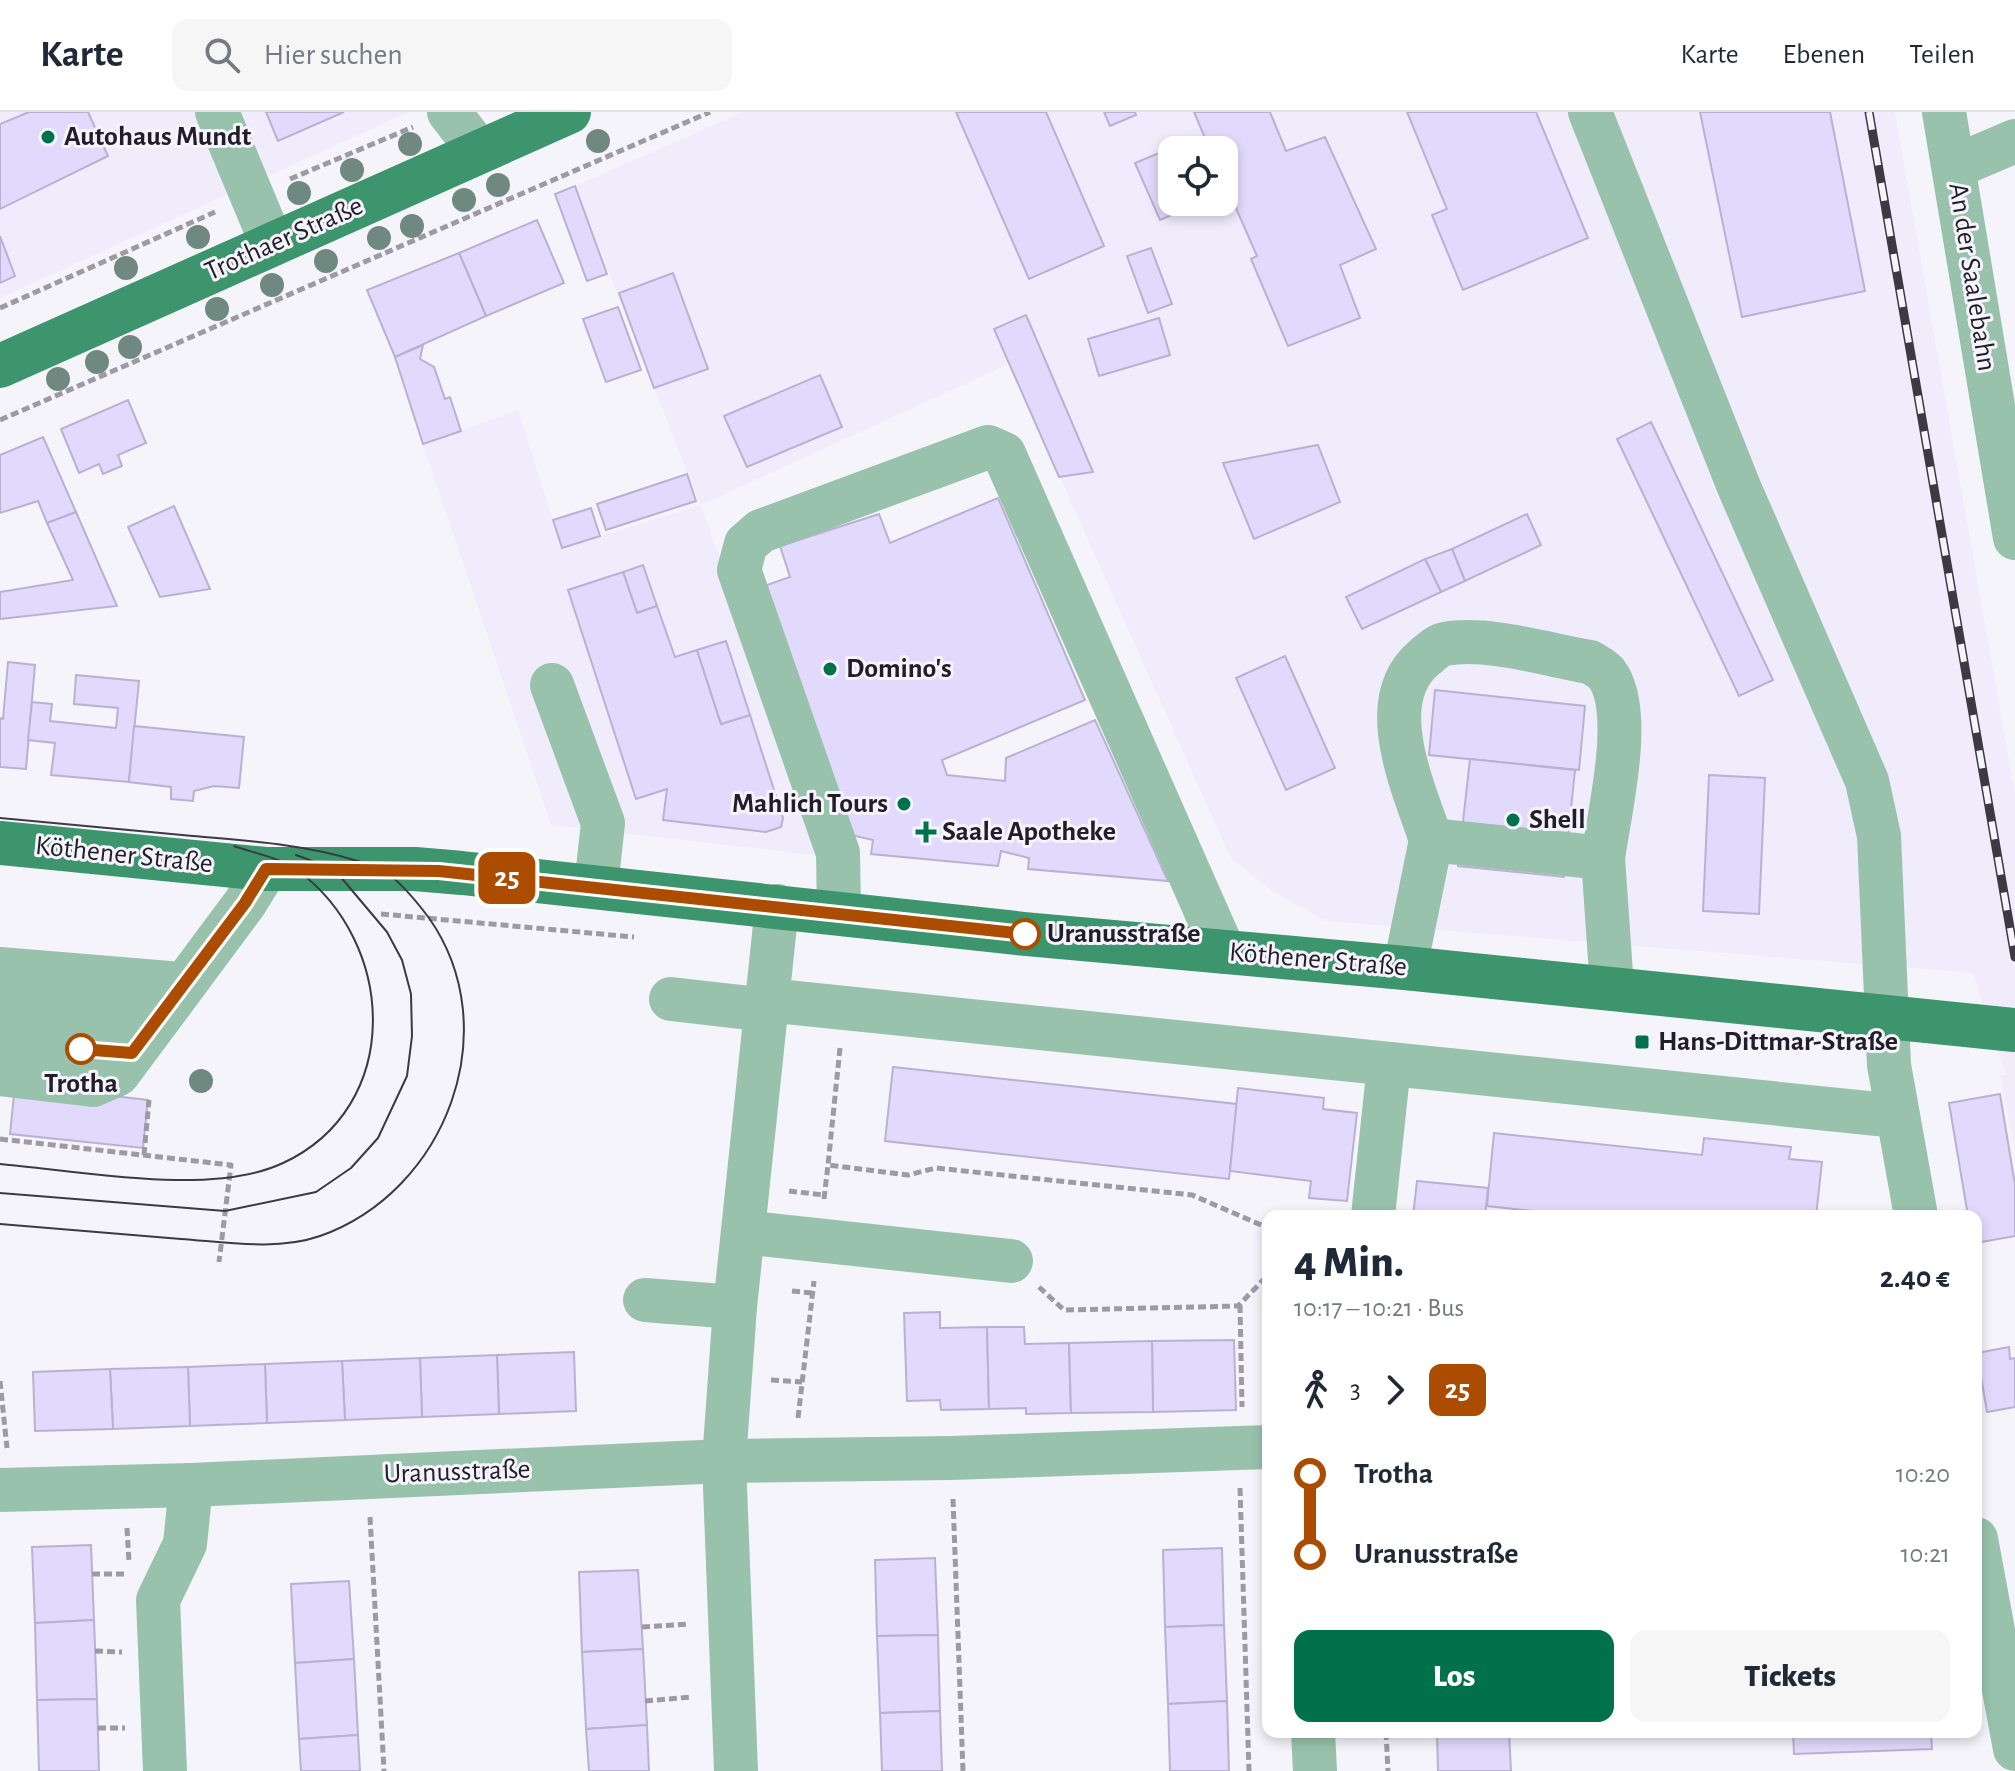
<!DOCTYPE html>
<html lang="de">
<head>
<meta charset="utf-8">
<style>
	:root { --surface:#fff; --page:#f6f6f7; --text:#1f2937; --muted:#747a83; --line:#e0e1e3; --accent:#00714a }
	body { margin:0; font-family:"Alegreya Sans",sans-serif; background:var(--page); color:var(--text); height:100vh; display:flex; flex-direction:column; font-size:30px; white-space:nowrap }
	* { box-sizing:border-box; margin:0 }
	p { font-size:26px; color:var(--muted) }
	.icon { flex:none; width:44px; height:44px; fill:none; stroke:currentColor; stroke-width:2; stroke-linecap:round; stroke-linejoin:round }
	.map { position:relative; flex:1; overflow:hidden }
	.sheet { position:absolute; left:1262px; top:1098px; width:720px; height:528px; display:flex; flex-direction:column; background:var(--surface); border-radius:16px; box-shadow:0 4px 12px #0003 }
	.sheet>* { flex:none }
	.badge { padding:0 16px; border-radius:12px; font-size:28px; line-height:52px }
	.fabs { position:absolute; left:1158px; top:24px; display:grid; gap:16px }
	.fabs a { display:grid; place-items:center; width:80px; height:80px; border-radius:16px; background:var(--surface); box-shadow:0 4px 12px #0003; font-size:40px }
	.map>.badge { position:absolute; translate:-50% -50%; box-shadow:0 0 0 4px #fff }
	.legs { display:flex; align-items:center; gap:12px; height:88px; padding:0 32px; font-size:26px }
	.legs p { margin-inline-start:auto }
	.headline { display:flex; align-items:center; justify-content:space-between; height:136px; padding:0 32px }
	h1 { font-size:44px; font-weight:800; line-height:60px }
	.cta { display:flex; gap:16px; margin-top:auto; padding:16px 32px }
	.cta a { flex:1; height:92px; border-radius:16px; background:var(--accent); color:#fff; font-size:32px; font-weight:800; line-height:92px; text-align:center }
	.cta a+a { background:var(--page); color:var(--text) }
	ul { padding:0 32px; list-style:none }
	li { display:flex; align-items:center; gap:28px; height:80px; font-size:30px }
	li i { display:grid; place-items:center; width:12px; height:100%; margin:0 10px; background:currentColor }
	li i::after { content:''; width:20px; height:20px; margin:-10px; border:6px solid; border-radius:50%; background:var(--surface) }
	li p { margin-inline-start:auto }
	li:first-child i { background:linear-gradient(#0000 50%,currentColor 0) }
	li:last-child i { background:linear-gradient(currentColor 50%,#0000 0) }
	header { display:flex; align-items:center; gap:48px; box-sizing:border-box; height:112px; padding:0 40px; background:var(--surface); border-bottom:2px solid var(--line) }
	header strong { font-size:38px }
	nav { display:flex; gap:44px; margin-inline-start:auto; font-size:28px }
	.search { width:560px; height:72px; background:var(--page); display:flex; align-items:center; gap:20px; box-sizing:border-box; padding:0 28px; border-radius:16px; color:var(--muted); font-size:30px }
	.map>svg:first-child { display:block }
</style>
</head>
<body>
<header>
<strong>Karte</strong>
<div class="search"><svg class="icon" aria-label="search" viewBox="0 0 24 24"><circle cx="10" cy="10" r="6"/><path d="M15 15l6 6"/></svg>Hier suchen</div>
<nav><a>Karte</a><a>Ebenen</a><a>Teilen</a></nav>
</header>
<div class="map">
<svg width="2015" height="1659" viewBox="0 0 2015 1659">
	<rect width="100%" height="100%" fill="#f6f4fb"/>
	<g fill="#f0ecfc" fill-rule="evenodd">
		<path d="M0,0H409L0,186Z"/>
		<path d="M743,0H1895L2015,682V1039L2000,963H2006L1973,861L1326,809L1272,779L1230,745L1009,252L701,393L824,744L551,713L423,332L518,298L562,436L700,393L575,74ZM1172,38H1224V90H1172Z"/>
	</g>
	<g fill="#e2dafc" stroke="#b9b1d2" stroke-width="2">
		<path d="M29,0H88L108,44L0,97V12Z"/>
		<path d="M266,0H344L278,29Z"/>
		<path d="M956,0H1046L1104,134L1029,167Z"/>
		<path d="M1104,0H1135L1136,3L1110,14Z"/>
		<path d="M1194,0H1270L1286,39L1325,25L1376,137L1340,153L1360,206L1288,234L1251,147L1257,144L1224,69V38H1210Z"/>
		<path d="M1407,0H1536L1588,126L1463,178L1432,103L1447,97Z"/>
		<path d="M1700,0H1830L1865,179L1742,205Z"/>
		<path d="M1166,38L1172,51V90H1188L1190,95L1160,108L1135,51Z"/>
		<path d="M575,74L607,162L587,169L555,82Z"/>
		<path d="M537,108L564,171L486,204L459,141Z"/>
		<path d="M0,124L15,164L0,171Z"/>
		<path d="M1151,136L1172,192L1148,201L1127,144Z"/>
		<path d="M459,141L486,204L395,245L367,178Z"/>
		<path d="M673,161L708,257L654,276L619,181Z"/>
		<path d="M618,195L641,258L606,270L583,207Z"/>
		<path d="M1026,203L1093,360L1059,365L994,217Z"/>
		<path d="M1159,206L1170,243L1099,264L1088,227Z"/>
		<path d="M423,233L420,247L434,255L445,287L450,285L461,319L423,332L395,245Z"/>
		<path d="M820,263L842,315L747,355L724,304Z"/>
		<path d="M128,288L146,331L118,343L122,354L103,362L99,352L79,361L61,317Z"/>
		<path d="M1651,310L1773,568L1739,584L1617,327Z"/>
		<path d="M43,325L76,400L47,411L38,389L0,401V343Z"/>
		<path d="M1318,333L1340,390L1254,427L1223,351Z"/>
		<path d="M687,362L696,389L606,418L597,392Z"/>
		<path d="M998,386L1085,588L942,648L947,663L1005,669L1006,646L1095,608L1168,769L1028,757L1029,746L1001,739L998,754L871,742L873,728L851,723L764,474L790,465L780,434L879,402L890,431Z"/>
		<path d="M174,394L210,477L160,485L128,415Z"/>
		<path d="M591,396L600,424L562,436L553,408Z"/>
		<path d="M76,400L117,494L0,507V480L73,468L47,411Z"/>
		<path d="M1527,402L1541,433L1465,469L1452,437Z"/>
		<path d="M1452,437L1465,469L1441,480L1425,447Z"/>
		<path d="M1425,447L1441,480L1362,517L1346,485Z"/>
		<path d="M643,453L657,494L637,501L623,460Z"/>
		<path d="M623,460L637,501L657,494L675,545L697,538L721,612L750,603L783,706L781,715L766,720L663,708L667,677L636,687L568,478Z"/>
		<path d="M726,529L750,603L721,612L697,538Z"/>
		<path d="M1285,544L1335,656L1286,678L1236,566Z"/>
		<path d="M8,550L35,553L26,657L0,655V606L3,607Z"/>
		<path d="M76,563L139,569L129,670L51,663L55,631L28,628L32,590L52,592L50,609L116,616L118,596L74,592Z"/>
		<path d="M1435,578L1585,594L1579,658L1429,643Z"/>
		<path d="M134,614L244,625L239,676L214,674L194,679L193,689L171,687V675L129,670Z"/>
		<path d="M1470,647L1575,658L1564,765L1458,754Z"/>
		<path d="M1709,663L1765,666L1759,802L1703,799Z"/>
		<path d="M893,955L1237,992L1229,1067L885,1029Z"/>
		<path d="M15,973L148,988L143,1036L10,1022Z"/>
		<path d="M1238,976L1324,986L1323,997L1357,1001L1347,1089L1309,1086L1311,1069L1230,1059Z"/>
		<path d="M2000,982L2015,1073V1124L1976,1131V1104H1968L1949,991Z"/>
		<path d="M1494,1021L1702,1043L1704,1026L1791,1035L1789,1047L1822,1050L1816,1104H1581L1487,1094Z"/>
		<path d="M1417,1069L1488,1076L1485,1104H1413Z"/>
		<path d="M940,1200V1216L987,1215L989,1297L941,1298L940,1288L907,1289L904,1201Z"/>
		<path d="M987,1215H1024L1025,1232L1069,1231L1071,1301L1026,1302V1296L989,1297Z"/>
		<path d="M1234,1228L1236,1298L1153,1300L1152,1229Z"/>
		<path d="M1152,1229L1153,1300L1071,1301L1069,1231Z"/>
		<path d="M2009,1235L2010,1247L2015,1246V1295L1987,1300L1977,1241Z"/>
		<path d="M574,1240L576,1299L499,1302L497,1243Z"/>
		<path d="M497,1243L499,1302L422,1305L420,1246Z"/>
		<path d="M420,1246L422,1305L345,1308L342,1249Z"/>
		<path d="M342,1249L345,1308L267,1311L265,1252Z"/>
		<path d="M265,1252L267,1311L190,1314L188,1255Z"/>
		<path d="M188,1255L190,1314L113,1317L110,1257Z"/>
		<path d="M110,1257L113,1317L35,1319L33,1260Z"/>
		<path d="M91,1433L94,1508L35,1511L32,1435Z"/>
		<path d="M1222,1436L1224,1513L1165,1515L1163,1438Z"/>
		<path d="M935,1446L938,1523L877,1524L875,1448Z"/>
		<path d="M638,1458L643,1537L582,1540L579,1460Z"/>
		<path d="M349,1469L354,1547L295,1551L291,1472Z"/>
		<path d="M94,1508L97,1587L37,1588L35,1511Z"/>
		<path d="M1224,1513L1227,1589L1168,1592L1165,1515Z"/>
		<path d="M938,1523L940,1599L880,1601L877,1524Z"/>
		<path d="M643,1537L647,1613L586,1617L582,1540Z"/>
		<path d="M354,1547L358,1623L299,1627L295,1551Z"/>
		<path d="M97,1587L99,1659H39L37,1588Z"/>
		<path d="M1227,1589L1229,1659H1170L1168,1592Z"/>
		<path d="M940,1599L942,1659H882L880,1601Z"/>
		<path d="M647,1613L649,1659H589L586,1617Z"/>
		<path d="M1437,1620H1509L1511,1659H1438Z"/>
		<path d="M1793,1620H1931L1932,1637L1794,1642Z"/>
		<path d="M358,1623L360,1659H301L299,1627Z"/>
	</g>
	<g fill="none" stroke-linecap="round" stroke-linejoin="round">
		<g stroke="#9d9aa3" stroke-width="5" stroke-dasharray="8 4" stroke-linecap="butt">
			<path d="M290,67L413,15"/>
			<path d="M0,196L215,100"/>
			<path d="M0,308L710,0"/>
			<path d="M381,802L634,825"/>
			<path d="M840,936L828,1053L908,1063L936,1056L1192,1083L1268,1116"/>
			<path d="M0,1027L231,1053L219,1150"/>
			<path d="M144,1043L149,988"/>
			<path d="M789,1079L824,1083"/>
			<path d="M824,1087L828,1053"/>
			<path d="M1039,1175L1064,1198L1238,1194L1268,1163"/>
			<path d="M792,1179L813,1181"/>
			<path d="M1240,1193L1242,1295"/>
			<path d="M771,1268L802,1270"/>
			<path d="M0,1269L7,1336"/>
			<path d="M798,1306L814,1169"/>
			<path d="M1240,1376L1249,1659"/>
			<path d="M953,1387L963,1659"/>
			<path d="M370,1405L384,1659"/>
			<path d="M127,1416L129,1450"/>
			<path d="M92,1462H127"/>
			<path d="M642,1515L688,1512"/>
			<path d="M95,1539L122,1540"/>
			<path d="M645,1589L691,1585"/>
			<path d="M98,1616H125"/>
			<path d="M1386,1620L1388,1659"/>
		</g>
		<g stroke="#98c2ab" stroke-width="44">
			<path d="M217,0L272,132"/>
			<path d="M449,0L479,39"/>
			<path d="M1590,0L1739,375L1867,669L1879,724L1889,953L1916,1104"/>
			<path d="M1944,0L2015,426"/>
			<path d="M1954,55L2015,29"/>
			<path d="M552,573L603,711L596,775"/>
			<path d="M1431,728C1414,676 1372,588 1425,545C1431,540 1438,533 1445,532C1487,524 1548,543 1590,550C1595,553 1602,557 1606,561C1635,598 1609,701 1603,746"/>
			<path d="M839,801L838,741L739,458L746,432L761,419L988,335L1004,342L1224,840"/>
			<path d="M1405,856L1431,728L1603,746L1612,876"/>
			<path d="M0,857L181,872"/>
			<path d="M671,887L766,898"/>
			<path d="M767,888L1897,1004"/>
			<path d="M0,892L155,908"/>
			<path d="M0,930L132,941"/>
			<path d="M0,962L93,973L118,962L245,791L266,757"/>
			<path d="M1373,1104L1389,953"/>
			<path d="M743,1120L1011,1149"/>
			<path d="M645,1188L735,1195"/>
			<path d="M0,1378L191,1373L724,1349L951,1346L1268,1335"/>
			<path d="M1976,1427L2015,1637"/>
			<path d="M1313,1620L1315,1659"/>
			<path d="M165,1659L158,1488L185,1432L191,1373"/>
			<path d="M736,1659L724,1349L735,1195L777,794"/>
		</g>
		<g stroke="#3c956c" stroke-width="44">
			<path d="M0,254L569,0"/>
			<path d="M0,731L266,757H415L462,761L1025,822L1405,856L2015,918"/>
		</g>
		<g stroke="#3c3945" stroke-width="2">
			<path d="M0,706C64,712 129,718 193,724C248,729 302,732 354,748C363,751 376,753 383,758C400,769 417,790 429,806C507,917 447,1079 320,1124C277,1139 225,1130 181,1127C121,1122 60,1117 0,1112"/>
			<path d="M0,1052C81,1059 211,1085 283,1051C404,995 397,831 297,758C281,746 253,741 234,734"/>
			<path d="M0,1081L225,1099L316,1080L351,1056L378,1026L407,964L412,924L411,882L402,848L387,820L334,757L296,743"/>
		</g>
		<g stroke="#3c3945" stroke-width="9">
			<path id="rail" d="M1869,0L2015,845"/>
		</g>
		<use href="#rail" stroke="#f6f4fb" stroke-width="6" stroke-dasharray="18" stroke-linecap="butt"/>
	</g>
	<g fill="#6f8981">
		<circle cx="598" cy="29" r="12"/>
		<circle cx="410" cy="32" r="12"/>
		<circle cx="352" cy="58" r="12"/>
		<circle cx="498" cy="73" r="12"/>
		<circle cx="299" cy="81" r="12"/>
		<circle cx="464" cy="88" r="12"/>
		<circle cx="412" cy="114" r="12"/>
		<circle cx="198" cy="125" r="12"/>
		<circle cx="379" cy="126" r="12"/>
		<circle cx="326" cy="149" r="12"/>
		<circle cx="126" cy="156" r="12"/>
		<circle cx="272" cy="173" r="12"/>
		<circle cx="217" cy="197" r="12"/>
		<circle cx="130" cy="235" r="12"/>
		<circle cx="97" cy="250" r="12"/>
		<circle cx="58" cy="267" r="12"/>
		<circle cx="201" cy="969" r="12"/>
	</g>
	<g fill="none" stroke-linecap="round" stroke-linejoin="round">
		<g stroke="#fff" stroke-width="18">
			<path id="line-1" d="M81,937L132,941L245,791L266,757L439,759L1025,822"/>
		</g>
		<use href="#line-1" stroke="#ab4c00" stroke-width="12"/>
	</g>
	<g fill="#00714a" stroke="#f6f4fb" stroke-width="3">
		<circle cx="48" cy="25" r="8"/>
		<circle cx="830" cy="557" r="8"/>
		<circle cx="904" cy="692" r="8"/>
		<circle cx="1513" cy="708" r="8"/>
		<path d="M922 708h8v8h8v8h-8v8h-8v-8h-8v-8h8z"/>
		<rect x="1634" y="922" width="16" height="16" rx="4"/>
	</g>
	<g fill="#fff" stroke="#ab4c00" stroke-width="4">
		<circle cx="1025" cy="822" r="14"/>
		<circle cx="81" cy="937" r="14"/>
	</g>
	<g text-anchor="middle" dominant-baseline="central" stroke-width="6" stroke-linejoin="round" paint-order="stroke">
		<g font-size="28" font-weight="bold" fill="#211d2a" stroke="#f6f4fb" text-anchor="start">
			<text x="64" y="25">Autohaus Mundt</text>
			<text x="846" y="557">Domino's</text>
			<text x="888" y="692" text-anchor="end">Mahlich Tours</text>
			<text x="1529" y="708">Shell</text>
			<text x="942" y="720">Saale Apotheke</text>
			<text x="1658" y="930">Hans-Dittmar-Straße</text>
		</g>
		<g font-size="28" fill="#211d2a" stroke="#f6f4fb">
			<text transform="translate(284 127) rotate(-24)">Trothaer Straße</text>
			<text transform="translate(1972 165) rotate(81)">An der Saalebahn</text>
			<text transform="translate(124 743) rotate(6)">Köthener Straße</text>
			<text transform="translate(1318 848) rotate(5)">Köthener Straße</text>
			<text transform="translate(457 1360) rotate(-2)">Uranusstraße</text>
		</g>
		<g font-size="28" font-weight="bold" fill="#211d2a" stroke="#f6f4fb" text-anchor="start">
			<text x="1047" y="822">Uranusstraße</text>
			<text x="81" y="972" text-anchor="middle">Trotha</text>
		</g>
	</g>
</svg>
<div class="fabs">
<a><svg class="icon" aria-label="locate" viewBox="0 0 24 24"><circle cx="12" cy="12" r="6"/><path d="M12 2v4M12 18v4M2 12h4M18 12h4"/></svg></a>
</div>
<b class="badge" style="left:507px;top:766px;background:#ab4c00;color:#fff">25</b>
<section class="sheet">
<div class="headline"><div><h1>4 Min.</h1><p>10:17 – 10:21 · Bus</p></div><b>2.40 €</b></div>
<div class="legs"><svg class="icon" aria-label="walk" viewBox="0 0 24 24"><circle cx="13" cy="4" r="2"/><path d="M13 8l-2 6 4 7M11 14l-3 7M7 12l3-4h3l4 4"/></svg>3<svg class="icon" aria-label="forward" viewBox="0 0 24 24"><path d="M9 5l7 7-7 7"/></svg><b class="badge" style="background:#ab4c00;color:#fff">25</b></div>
<ul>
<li><i style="color:#ab4c00"></i><b>Trotha</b><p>10:20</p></li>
<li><i style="color:#ab4c00"></i><b>Uranusstraße</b><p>10:21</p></li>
</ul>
<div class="cta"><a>Los</a><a>Tickets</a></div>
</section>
</div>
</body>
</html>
